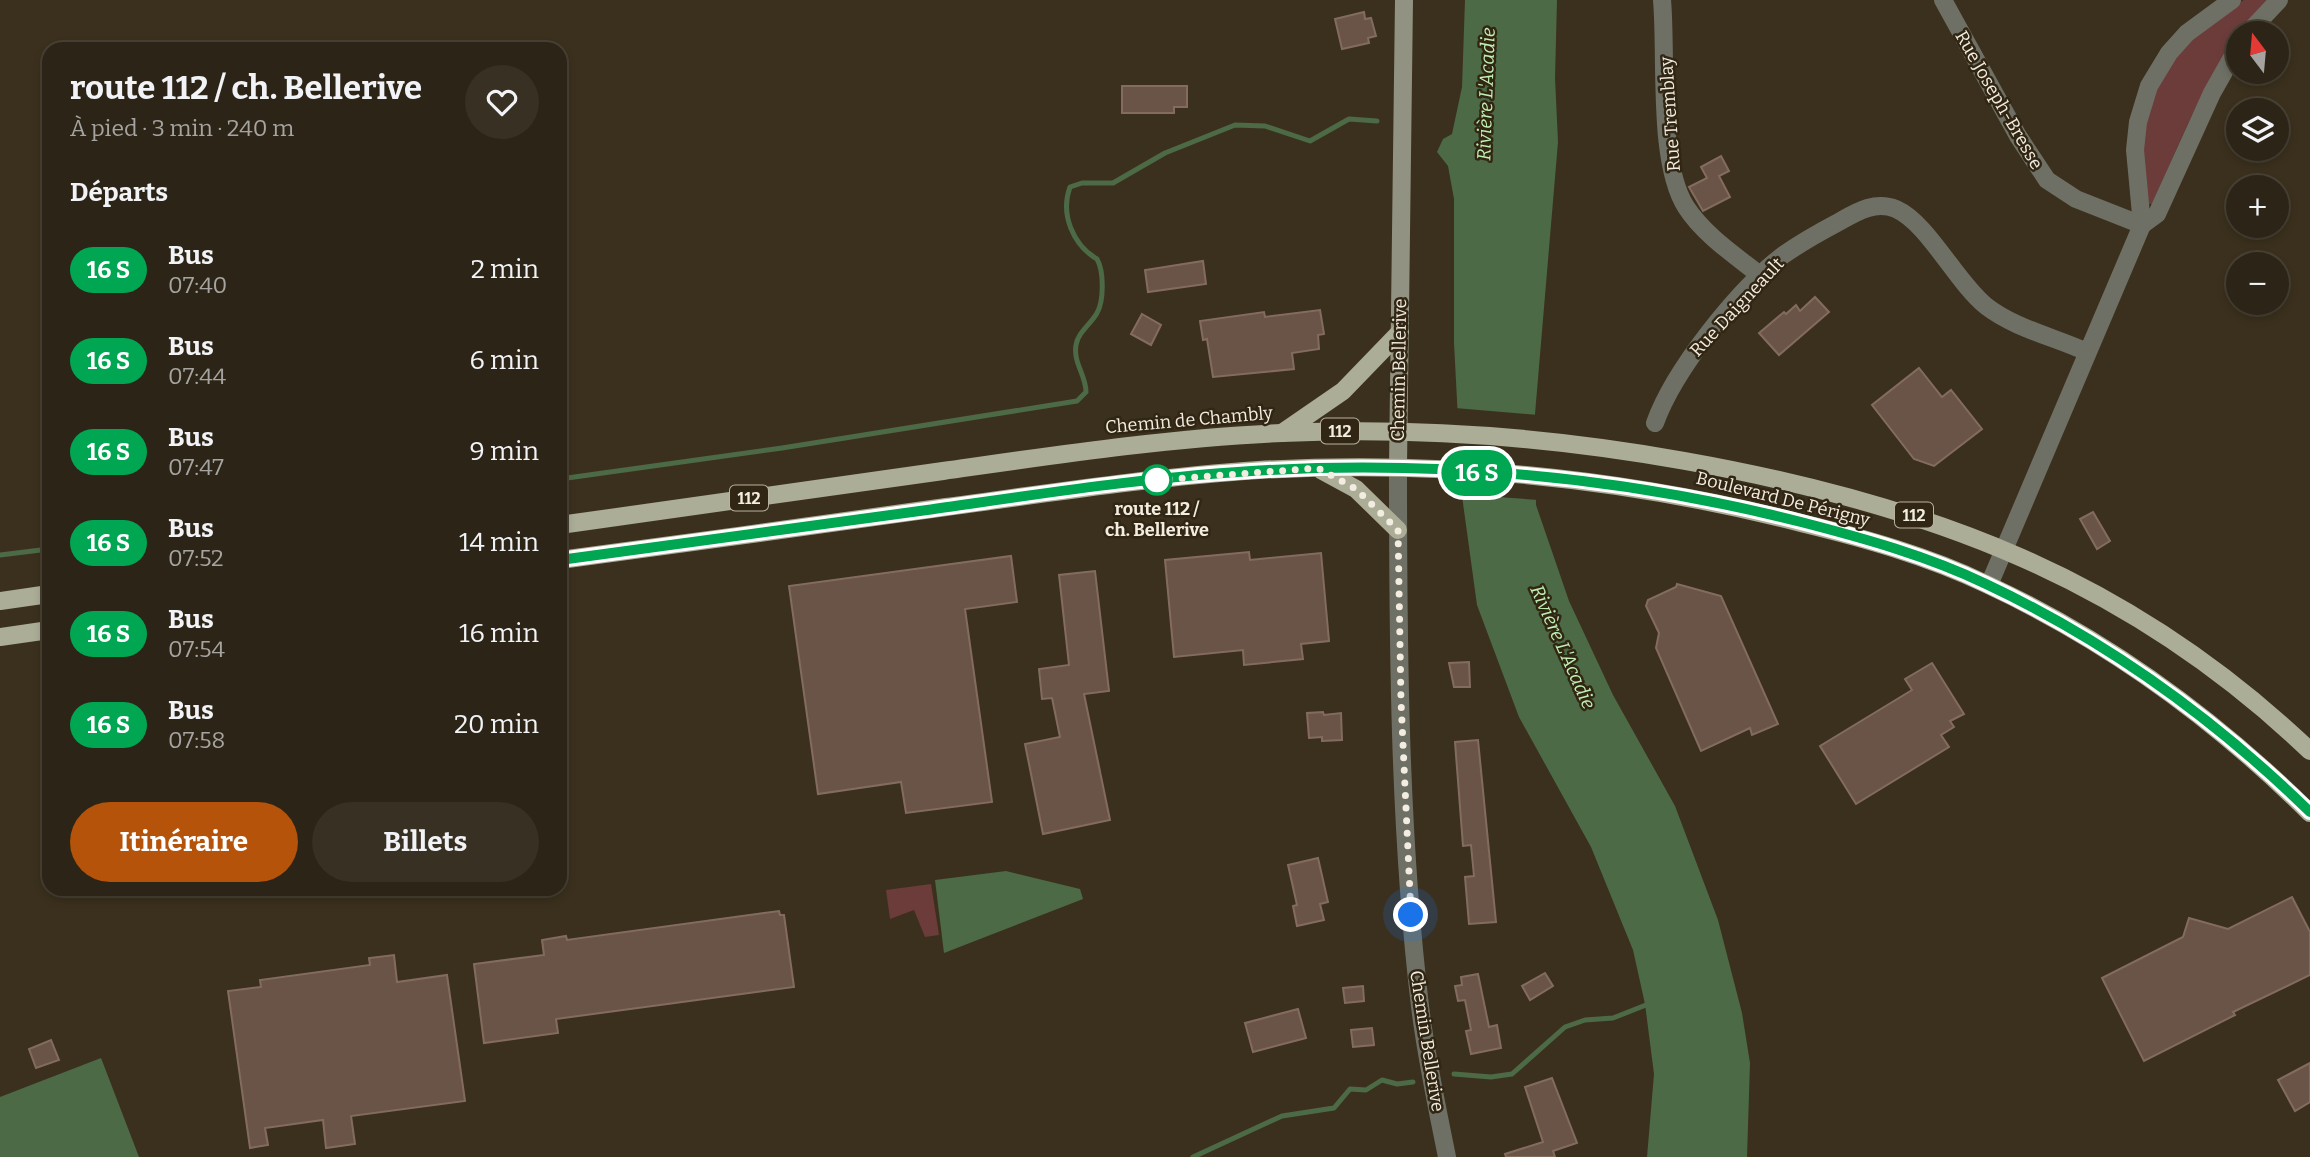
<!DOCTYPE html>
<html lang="fr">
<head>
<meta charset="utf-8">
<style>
	:root { --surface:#2c2416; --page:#383023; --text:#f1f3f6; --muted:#a6a4a1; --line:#484135; --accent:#b45309 }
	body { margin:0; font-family:Bitter,serif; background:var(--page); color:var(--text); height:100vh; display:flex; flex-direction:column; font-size:26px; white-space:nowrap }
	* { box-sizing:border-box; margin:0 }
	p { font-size:23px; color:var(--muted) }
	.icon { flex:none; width:38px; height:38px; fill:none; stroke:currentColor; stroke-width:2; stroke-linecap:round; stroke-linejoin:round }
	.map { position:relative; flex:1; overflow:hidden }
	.sheet { position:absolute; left:42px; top:42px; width:525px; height:854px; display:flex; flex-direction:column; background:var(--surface); border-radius:21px; box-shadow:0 4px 10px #0003,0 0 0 2px var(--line) }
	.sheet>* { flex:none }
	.badge { padding:0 14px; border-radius:23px; font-size:24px; line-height:46px }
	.needle { width:46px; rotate:344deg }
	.buttons { position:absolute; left:2226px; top:21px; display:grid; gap:14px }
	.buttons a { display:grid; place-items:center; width:63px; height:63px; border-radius:50%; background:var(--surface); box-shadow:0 4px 10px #0003,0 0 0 2px var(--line); font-size:35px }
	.you { position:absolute; width:35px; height:35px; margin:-18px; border:5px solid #fff; border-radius:50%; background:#1a73e8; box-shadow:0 0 0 10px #1a73e833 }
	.map>.badge { position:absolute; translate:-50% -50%; box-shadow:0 0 0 4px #fff }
	h2 { padding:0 28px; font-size:26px; line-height:63px }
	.round { display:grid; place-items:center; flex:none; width:74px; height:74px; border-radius:37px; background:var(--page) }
	.summary { display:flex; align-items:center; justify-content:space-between; height:119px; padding:0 28px }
	h1 { font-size:33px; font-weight:700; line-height:52px }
	.primary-button { display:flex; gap:14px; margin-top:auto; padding:14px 28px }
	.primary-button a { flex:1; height:80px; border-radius:42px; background:var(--accent); color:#fff; font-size:28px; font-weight:700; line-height:80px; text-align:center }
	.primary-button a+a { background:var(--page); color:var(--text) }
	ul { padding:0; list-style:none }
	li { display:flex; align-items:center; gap:21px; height:91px; padding:0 28px }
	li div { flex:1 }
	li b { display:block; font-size:26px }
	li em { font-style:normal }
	li .badge { min-width:77px; font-weight:700; text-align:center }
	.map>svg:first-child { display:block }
</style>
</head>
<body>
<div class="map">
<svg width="2310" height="1157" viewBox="0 0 2310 1157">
	<rect width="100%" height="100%" fill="#3b301d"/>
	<g fill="#6b3c3a">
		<path d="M2244,0H2267C2212,58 2185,132 2152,204H2148C2145,185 2140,164 2141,145C2145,82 2190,29 2244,0Z"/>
		<path d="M931,884L939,935L925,937L914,910L890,919L886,890Z"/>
	</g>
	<g fill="#4c6a45">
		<path d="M1465,0H1557L1555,78L1558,142L1535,414L1536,505L1569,601L1613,695L1675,806L1718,920L1742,1013L1750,1063L1747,1157H1647L1654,1074L1645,1004L1633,950L1591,847L1519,717L1477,605L1462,496L1454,343V199L1448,166L1437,152L1443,139L1452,134L1462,87Z"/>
		<path d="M1006,871L1080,889L1083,899L944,953L935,880Z"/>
		<path d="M101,1058L139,1157H0V1097Z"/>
	</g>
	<path fill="#3b301d" d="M1455,408L1538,415L1539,500L1458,494Z"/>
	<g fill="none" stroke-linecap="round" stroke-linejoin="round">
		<g stroke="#4c6a45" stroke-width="5">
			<path d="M560,479L782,448L1077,401L1086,392C1086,375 1073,363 1076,345C1078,332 1091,324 1097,313C1104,301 1104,271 1097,259C1073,245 1060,214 1070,187L1082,183H1113L1165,153L1235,125L1265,126L1310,141L1349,119L1377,121"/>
			<path d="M0,555L49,549"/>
			<path d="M1454,1074L1491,1077L1512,1074L1565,1027L1585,1020L1613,1018L1651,1003"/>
			<path d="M1193,1157L1282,1116L1334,1108L1350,1089L1366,1090L1382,1080L1397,1084L1413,1082"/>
		</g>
	</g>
	<g fill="#6a5447" stroke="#836c5f" stroke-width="2">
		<path d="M1364,12L1365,19L1371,18L1376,36L1368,38L1369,43L1342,49L1335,19Z"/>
		<path d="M1122,86H1187V107H1174V113H1122Z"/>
		<path d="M1721,156L1729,171L1719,176L1730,197L1703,211L1689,187L1707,178L1701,167Z"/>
		<path d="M1203,261L1206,284L1148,292L1145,270Z"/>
		<path d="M1815,297L1829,312L1779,355L1759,333L1784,312L1786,314L1796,305L1800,311Z"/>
		<path d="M1320,310L1324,334L1318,335L1319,349L1292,353L1294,369L1213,377L1207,339L1203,340L1200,321L1264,312L1265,317Z"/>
		<path d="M1142,314L1161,325L1151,345L1131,334Z"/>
		<path d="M1919,368L1942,397L1951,390L1982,429L1934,466L1914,459L1872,405Z"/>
		<path d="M2093,512L2110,541L2097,549L2080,519Z"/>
		<path d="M1249,552L1250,560L1321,553L1329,641L1301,644L1303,659L1244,665L1243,650L1174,657L1165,560Z"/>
		<path d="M1011,556L1017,602L965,609L992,802L906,813L901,782L818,794L789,586Z"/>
		<path d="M1095,571L1109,691L1084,694L1110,820L1043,834L1025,744L1060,737L1052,698L1042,699L1039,669L1069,665L1059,575Z"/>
		<path d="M1677,584L1721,596L1778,724L1752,735L1750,728L1701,751L1656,648L1659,633L1646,606L1648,600L1676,587Z"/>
		<path d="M1469,662L1470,687H1454L1449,663Z"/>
		<path d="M1932,663L1964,714L1950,721L1954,727L1941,735L1949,747L1856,804L1820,746L1912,690L1905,679Z"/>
		<path d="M1323,712L1324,715L1341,713L1342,740L1322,741V737L1309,738L1307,713Z"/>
		<path d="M1478,740L1496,922L1469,924L1465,877L1474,876L1471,845L1463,846L1455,742Z"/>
		<path d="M1318,858L1328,902L1320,904L1324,920L1297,926L1293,906L1297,905L1288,865Z"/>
		<path d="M2292,897L2310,932V975L2233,1012L2235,1015L2144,1061L2102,978L2183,937L2189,918L2228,929Z"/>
		<path d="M779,911L780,915H784L794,987L556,1019L558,1033L484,1043L474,964L544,955L542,940L566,936L567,940Z"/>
		<path d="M394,955L397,982L447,975L465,1101L351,1116L355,1144L326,1148L323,1120L265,1128L268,1145L250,1148L228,991L261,987L260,980L370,965L369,958Z"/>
		<path d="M1545,973L1553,986L1530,1000L1522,986Z"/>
		<path d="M1478,974L1489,1027L1497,1025L1501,1048L1471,1054L1466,1031L1471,1030L1465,1000L1458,1001L1455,986L1462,985L1461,977Z"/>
		<path d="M1363,986L1364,1001L1345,1003L1343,988Z"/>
		<path d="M1298,1009L1306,1038L1253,1052L1245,1023Z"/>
		<path d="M1372,1028L1374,1045L1353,1047L1351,1030Z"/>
		<path d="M51,1040L59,1060L36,1068L29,1049Z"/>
		<path d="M2310,1063V1102L2295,1111L2278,1080Z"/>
		<path d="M1552,1078L1577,1143L1553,1151L1555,1157H1506L1505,1154L1543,1142L1525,1087Z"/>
	</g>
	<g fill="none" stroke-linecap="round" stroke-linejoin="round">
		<g stroke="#6f7065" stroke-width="18">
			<path d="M1662,0C1667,55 1657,162 1686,207C1704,235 1736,256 1761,276"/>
			<path d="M1943,0L2018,136L2047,180L2076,199L2142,225"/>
			<path d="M2248,33L2279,0"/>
			<path d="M2142,225L2157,214L2212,93L2238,47"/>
			<path d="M1655,423C1674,370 1737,291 1782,256C1799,244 1818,233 1837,223C1855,213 1874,200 1896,209C1928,223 1956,282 1986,306C2014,328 2054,337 2087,352"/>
			<path d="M1989,585L2142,225L2135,150L2138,122L2149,86L2169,53L2187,33L2232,0"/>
		</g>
		<path stroke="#6f7065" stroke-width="18" d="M1398,467C1398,645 1399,830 1420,1006C1426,1057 1437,1107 1447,1157"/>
		<path stroke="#919282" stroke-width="18" d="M1398,467L1404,0"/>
		<g stroke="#abad97" stroke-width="18">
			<path d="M1282,433L1343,391L1400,332"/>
			<path d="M1321,470L1356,489L1398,530"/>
			<path d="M560,525C688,507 815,489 943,471C1056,455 1168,438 1282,433C1417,427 1552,437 1685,461C1927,504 2129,578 2310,751"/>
			<path d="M560,560C689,543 817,525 946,507C1050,493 1154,477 1259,470C1441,460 1625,478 1801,523C1863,538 1928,556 1986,584C2107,640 2215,719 2310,813"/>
			<path d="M0,601L49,594"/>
			<path d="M0,637L49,630"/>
		</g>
	</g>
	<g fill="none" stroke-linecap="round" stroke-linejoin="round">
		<g stroke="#fff" stroke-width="16">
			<path id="line" d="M560,560C683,544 805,527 927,510C1040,494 1154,476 1268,470C1447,461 1628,478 1801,522C1863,538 1928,556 1986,584C2107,641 2215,719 2310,812"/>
		</g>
		<use href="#line" stroke="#00a651" stroke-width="10"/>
		<path stroke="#f3ece0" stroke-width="7" stroke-dasharray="0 12.6" d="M1157,480L1318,468L1356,489L1398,530L1401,701L1411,915"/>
	</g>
	<circle fill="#fff" stroke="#00a651" stroke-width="3.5" cx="1157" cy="480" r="14"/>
	<g text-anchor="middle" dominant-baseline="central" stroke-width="5" stroke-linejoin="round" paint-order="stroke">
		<g fill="#312613" stroke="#b9b1a2" stroke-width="2">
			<rect x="1321" y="418.5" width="38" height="25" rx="5"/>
			<rect x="730" y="485.5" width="38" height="25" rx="5"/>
			<rect x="1895" y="502.5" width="38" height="25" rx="5"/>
		</g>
		<g font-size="16" font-weight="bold" fill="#f3ece0">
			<text x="1340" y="431">112</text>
			<text x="749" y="498">112</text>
			<text x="1914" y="515">112</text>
		</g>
		<g font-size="18" fill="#f3ece0" stroke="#312613">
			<text transform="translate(1999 100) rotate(60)">Rue Joseph-Bresse</text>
			<text transform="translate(1670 114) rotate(-94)">Rue Tremblay</text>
			<text transform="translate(1737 307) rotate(-47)">Rue Daigneault</text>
			<text transform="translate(1399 370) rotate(-89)">Chemin Bellerive</text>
			<text transform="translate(1189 420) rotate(-5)">Chemin de Chambly</text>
			<text transform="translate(1783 499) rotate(14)">Boulevard De Périgny</text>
			<text transform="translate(1427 1041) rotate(81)">Chemin Bellerive</text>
		</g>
		<g font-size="18" font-weight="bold" fill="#f3ece0" stroke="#312613">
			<text x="1157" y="509">route 112 /<tspan x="1157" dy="21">ch. Bellerive</tspan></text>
		</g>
		<g font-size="19" font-style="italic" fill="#c1f2b4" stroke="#312613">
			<text transform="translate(1486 94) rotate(-88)">Rivière L'Acadie</text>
			<text transform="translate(1563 647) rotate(66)">Rivière L'Acadie</text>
		</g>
	</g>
</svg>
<div class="buttons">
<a><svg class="needle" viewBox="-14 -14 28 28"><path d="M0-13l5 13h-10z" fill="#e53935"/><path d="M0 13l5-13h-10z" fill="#a6a4a1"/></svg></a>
<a><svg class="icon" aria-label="layers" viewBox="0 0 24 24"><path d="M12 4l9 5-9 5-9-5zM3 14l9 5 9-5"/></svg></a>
<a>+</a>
<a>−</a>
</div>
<div class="you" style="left:1411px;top:915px"></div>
<b class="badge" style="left:1477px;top:473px;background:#00a651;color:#fff">16 S</b>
<section class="sheet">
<div class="summary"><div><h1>route 112 / ch. Bellerive</h1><p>À pied · 3 min · 240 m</p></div><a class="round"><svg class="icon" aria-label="heart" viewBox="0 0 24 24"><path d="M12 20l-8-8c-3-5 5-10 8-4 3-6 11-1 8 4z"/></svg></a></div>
<h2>Départs</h2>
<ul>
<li><span class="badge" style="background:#00a651;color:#fff">16 S</span><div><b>Bus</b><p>07:40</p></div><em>2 min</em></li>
<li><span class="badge" style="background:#00a651;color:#fff">16 S</span><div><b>Bus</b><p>07:44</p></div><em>6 min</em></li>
<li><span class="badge" style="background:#00a651;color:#fff">16 S</span><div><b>Bus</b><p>07:47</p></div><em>9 min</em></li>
<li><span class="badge" style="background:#00a651;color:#fff">16 S</span><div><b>Bus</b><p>07:52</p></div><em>14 min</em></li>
<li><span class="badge" style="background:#00a651;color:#fff">16 S</span><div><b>Bus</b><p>07:54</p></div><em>16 min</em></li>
<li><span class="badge" style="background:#00a651;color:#fff">16 S</span><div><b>Bus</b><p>07:58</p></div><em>20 min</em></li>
</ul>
<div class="primary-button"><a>Itinéraire</a><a>Billets</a></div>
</section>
</div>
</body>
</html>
